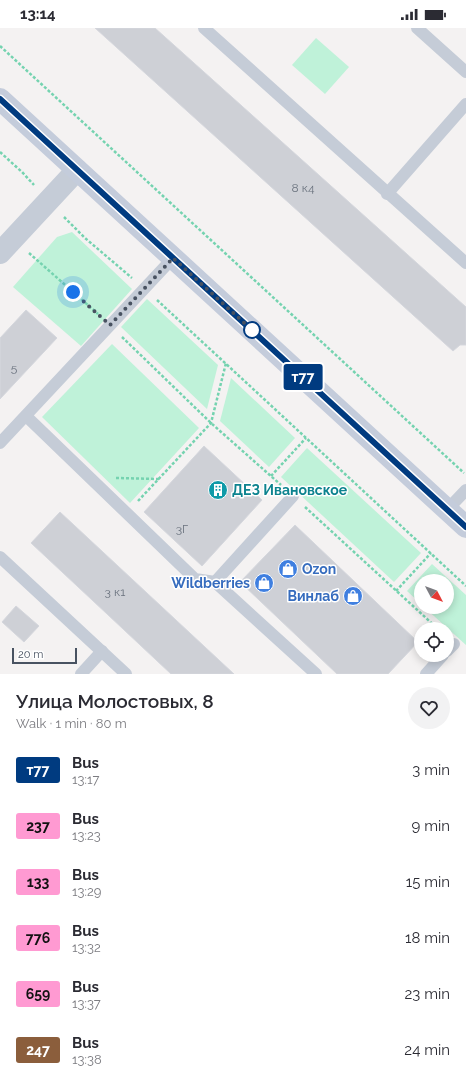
<!DOCTYPE html>
<html lang="en">
<head>
<meta charset="utf-8">
<style>
	:root { --surface:#fff; --page:#f2f2f3; --text:#2b2b33; --muted:#7c7c81 }
	body { margin:0; font-family:Raleway,sans-serif; background:var(--page); color:var(--text); height:100vh; display:flex; flex-direction:column; font-size:15px; white-space:nowrap }
	* { box-sizing:border-box; margin:0 }
	p { font-size:13px; color:var(--muted) }
	.icon { flex:none; width:22px; height:22px; fill:none; stroke:currentColor; stroke-width:2; stroke-linecap:round; stroke-linejoin:round }
	.map { position:relative; height:646px; overflow:hidden }
	.drawer { display:flex; flex-direction:column; background:var(--surface); flex:1 }
	.drawer>* { flex:none }
	.badge { padding:0 8px; border-radius:3px; font-size:14px; line-height:26px }
	.needle { width:26px; rotate:131deg }
	.controls { position:absolute; left:414px; top:546px; display:grid; gap:8px }
	.controls a { display:grid; place-items:center; width:40px; height:40px; border-radius:50%; background:var(--surface); box-shadow:0 2px 10px #0003; font-size:20px }
	.scale { position:absolute; left:12px; bottom:10px; width:65px; box-sizing:border-box; padding-left:4px; border:2px solid #485261; border-top:0; font-size:11px; line-height:14px; white-space:nowrap; color:#485261; -webkit-text-stroke:3px #fff; paint-order:stroke }
	.you { position:absolute; width:20px; height:20px; margin:-10px; border:3px solid #fff; border-radius:50%; background:#1a73e8; box-shadow:0 0 0 6px #1a73e833 }
	.map>.badge { position:absolute; translate:-50% -50%; box-shadow:0 0 0 2px #fff }
	.round { display:grid; place-items:center; flex:none; width:42px; height:42px; border-radius:21px; background:var(--page) }
	.overview { display:flex; align-items:center; justify-content:space-between; height:68px; padding:0 16px }
	h1 { font-size:19px; font-weight:600; line-height:30px }
	ul { padding:0; list-style:none }
	li { display:flex; align-items:center; gap:12px; height:56px; padding:0 16px }
	li div { flex:1 }
	li b { display:block; font-size:15px }
	li em { font-style:normal }
	li .badge { min-width:44px; font-weight:700; text-align:center }
	.status { display:flex; justify-content:space-between; align-items:center; height:28px; padding:0 20px; background:var(--surface); direction:ltr }
	.status svg { height:11px; fill:currentColor }
	.map>svg:first-child { display:block }
</style>
</head>
<body>
<div class="status"><b>13:14</b><svg viewBox="0 0 49 12"><path d="M0 12V9h3v3zM5 12V6h3v6zM10 12V3h3v9zM15 12V0h3v12zM26 1h20v11H26zM47 4h2v5h-2z"/></svg></div>
<div class="map">
<svg width="466" height="646" viewBox="0 0 466 646">
	<rect width="100%" height="100%" fill="#f4f2f2"/>
	<g fill="#bff2d9">
		<path d="M316,10L349,39L325,66L292,37Z"/>
		<path d="M72,204L132,261L81,318L13,259L57,209Z"/>
		<path d="M147,271L218,337L207,381L121,299Z"/>
		<path d="M112,316L199,400L130,475L42,389Z"/>
		<path d="M231,350L295,410L269,439L220,393Z"/>
		<path d="M307,420L421,525L394,554L281,449Z"/>
		<path d="M432,536L466,567V617L424,579H447V553H421V576L407,563Z"/>
	</g>
	<g fill="#ced0d6" stroke="#d5d7dd">
		<path d="M95,0H155L466,279V317H460L453,323Z"/>
		<path d="M26,282L57,310L0,371V310Z"/>
		<path d="M204,418L262,472L202,538L144,484Z"/>
		<path d="M60,484L234,646H171L107,586L31,515Z"/>
		<path d="M295,497L418,614L388,646H337L240,554Z"/>
		<path d="M16,578L39,598L24,614L2,594Z"/>
	</g>
	<g fill="none" stroke-linecap="round" stroke-linejoin="round">
		<g stroke="#75d3b0" stroke-width="2.5" stroke-dasharray="3 2" stroke-linecap="butt">
			<path d="M0,18L464,445"/>
			<path d="M0,124L22,144L34,157"/>
			<path d="M64,189L85,210L132,250"/>
			<path d="M29,225L98,286"/>
			<path d="M157,272L466,558"/>
			<path d="M122,309L211,395L281,457"/>
			<path d="M271,448L306,410"/>
			<path d="M116,450L159,451"/>
			<path d="M138,473L211,395L226,335"/>
			<path d="M305,479L438,601"/>
			<path d="M396,563L431,525"/>
		</g>
		<g stroke="#c5ccd7" stroke-width="12">
			<path d="M204,0L466,235"/>
			<path d="M417,0L466,44"/>
			<path d="M387,166L466,76"/>
			<path d="M26,388L195,551L215,554L316,646"/>
			<path d="M0,415L173,230"/>
			<path d="M447,482L466,462"/>
			<path d="M0,529L126,646"/>
			<path d="M215,554L293,468"/>
			<path d="M447,623L454,616"/>
			<path d="M81,646L102,623"/>
			<path d="M426,646L443,627"/>
		</g>
		<path stroke="#c5ccd7" stroke-width="22" d="M0,225L77,142"/>
		<path stroke="#c4ccdb" stroke-width="22" d="M0,71L466,499"/>
	</g>
	<g fill="none" stroke-linecap="round" stroke-linejoin="round">
		<g stroke="#fff" stroke-width="9">
			<path id="line" d="M0,71L466,499"/>
		</g>
		<use href="#line" stroke="#003b80" stroke-width="6"/>
		<path stroke="#485261" stroke-width="4" stroke-dasharray="0 7.2" d="M73,264L110,297L173,230L252,302"/>
	</g>
	<defs>
		<g id="building-disc" transform="scale(1)"><circle r="9.5" fill="#0f9aa8" stroke="#fff"/><path d="M-4-6H4V6H1V3H-1V6H-4ZM-2.5-4.3h1.7v1.8h-1.7ZM.8-4.3h1.7v1.8H.8ZM-2.5-1h1.7V.8h-1.7ZM.8-1h1.7V.8H.8Z" fill="#fff"/></g>
		<g id="shop-disc" transform="scale(1)"><circle r="9.5" fill="#3f7fe0" stroke="#fff"/><path d="M-5-2.5h2.3a2.7 3.5 0 0 1 5.4 0H5L5.5 6h-11ZM-1.5-2.5h3a1.5 2.3 0 0 0-3 0Z" fill="#fff"/></g>
	</defs>
	<g fill-rule="evenodd">
		<use href="#building-disc" x="218" y="462"/>
		<use href="#shop-disc" x="288" y="541"/>
		<use href="#shop-disc" x="264" y="555"/>
		<use href="#shop-disc" x="353" y="568"/>
	</g>
	<circle fill="#fff" stroke="#003b80" stroke-width="2" cx="252" cy="302" r="8"/>
	<g text-anchor="middle" dominant-baseline="central" stroke-width="3" stroke-linejoin="round" paint-order="stroke">
		<g font-size="12" fill="#6a727e">
			<text x="303" y="160">8 к4</text>
			<text x="14" y="340">5</text>
			<text x="182" y="501">3Г</text>
			<text x="115" y="564">3 к1</text>
		</g>
		<g font-size="14" font-weight="bold" fill="#0d838f" stroke="#fff" text-anchor="start">
			<text x="232" y="462">ДЕЗ Ивановское</text>
		</g>
		<g font-size="14" font-weight="bold" fill="#366cbe" stroke="#fff" text-anchor="end">
			<text x="302" y="541" text-anchor="start">Ozon</text>
			<text x="250" y="555">Wildberries</text>
			<text x="339" y="568">Винлаб</text>
		</g>
	</g>
</svg>
<div class="controls">
<a><svg class="needle" viewBox="-14 -14 28 28"><path d="M0-13l5 13h-10z" fill="#e53935"/><path d="M0 13l5-13h-10z" fill="#7c7c81"/></svg></a>
<a><svg class="icon" aria-label="locate" viewBox="0 0 24 24"><circle cx="12" cy="12" r="6"/><path d="M12 2v4M12 18v4M2 12h4M18 12h4"/></svg></a>
</div>
<div class="scale">20 m</div>
<div class="you" style="left:73px;top:264px"></div>
<b class="badge" style="left:303px;top:349px;background:#003b80;color:#fff">т77</b>
</div>
<section class="drawer">
<div class="overview"><div><h1>Улица Молостовых, 8</h1><p>Walk · 1 min · 80 m</p></div><a class="round"><svg class="icon" aria-label="heart" viewBox="0 0 24 24"><path d="M12 20l-8-8c-3-5 5-10 8-4 3-6 11-1 8 4z"/></svg></a></div>
<ul>
<li><span class="badge" style="background:#003b80;color:#fff">т77</span><div><b>Bus</b><p>13:17</p></div><em>3 min</em></li>
<li><span class="badge" style="background:#ff9ad2;color:#111">237</span><div><b>Bus</b><p>13:23</p></div><em>9 min</em></li>
<li><span class="badge" style="background:#ff9ad2;color:#111">133</span><div><b>Bus</b><p>13:29</p></div><em>15 min</em></li>
<li><span class="badge" style="background:#ff9ad2;color:#111">776</span><div><b>Bus</b><p>13:32</p></div><em>18 min</em></li>
<li><span class="badge" style="background:#ff9ad2;color:#111">659</span><div><b>Bus</b><p>13:37</p></div><em>23 min</em></li>
<li><span class="badge" style="background:#8b5e3c;color:#fff">247</span><div><b>Bus</b><p>13:38</p></div><em>24 min</em></li>
</ul>
</section>
</body>
</html>
